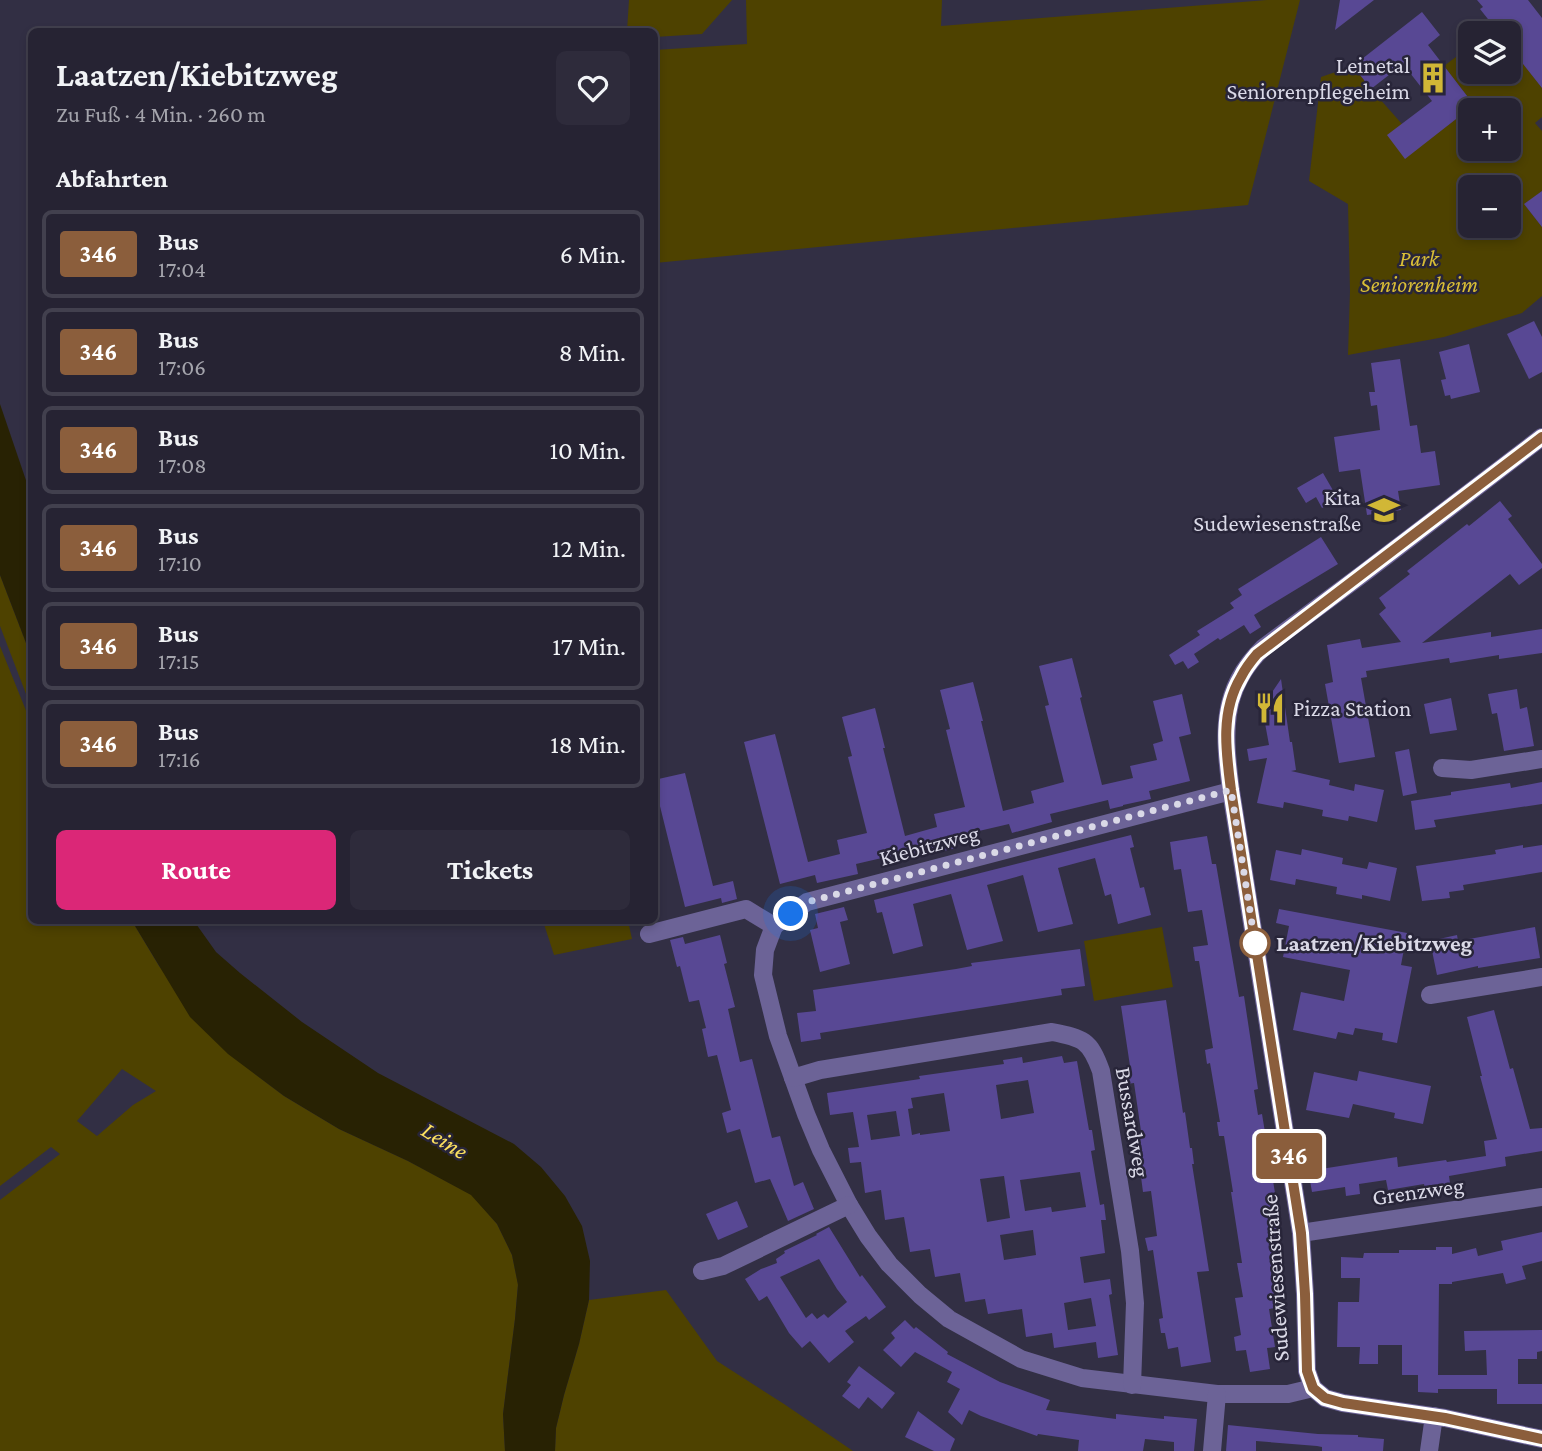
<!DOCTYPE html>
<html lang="de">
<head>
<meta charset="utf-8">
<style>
	:root { --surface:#262333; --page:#2e2b3b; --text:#f1f3f6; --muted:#a4a4ac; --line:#42404e; --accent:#db2777 }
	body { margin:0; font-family:"Crimson Pro",serif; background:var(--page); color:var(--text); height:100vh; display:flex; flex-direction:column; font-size:26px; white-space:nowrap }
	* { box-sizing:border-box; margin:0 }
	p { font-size:23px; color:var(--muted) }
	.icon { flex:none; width:38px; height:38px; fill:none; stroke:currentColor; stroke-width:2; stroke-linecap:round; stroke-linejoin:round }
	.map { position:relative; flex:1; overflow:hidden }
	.panel { position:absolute; left:28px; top:28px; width:630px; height:896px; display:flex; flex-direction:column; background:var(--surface); border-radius:10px; box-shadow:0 4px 10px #0003,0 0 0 2px var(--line) }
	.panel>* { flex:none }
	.badge { padding:0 14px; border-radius:5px; font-size:24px; line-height:46px }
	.fabs { position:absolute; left:1458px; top:21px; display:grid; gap:14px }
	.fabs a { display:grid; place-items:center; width:63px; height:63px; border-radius:10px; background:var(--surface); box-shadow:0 4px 10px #0003,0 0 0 2px var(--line); font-size:35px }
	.you { position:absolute; width:35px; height:35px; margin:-18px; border:5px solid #fff; border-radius:50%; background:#1a73e8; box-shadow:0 0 0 10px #1a73e833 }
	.map>.badge { position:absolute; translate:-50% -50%; box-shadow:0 0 0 4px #fff }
	h2 { padding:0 28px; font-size:26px; line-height:63px }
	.round { display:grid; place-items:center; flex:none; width:74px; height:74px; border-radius:10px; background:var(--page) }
	.head { display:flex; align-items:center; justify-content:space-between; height:119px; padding:0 28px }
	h1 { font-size:33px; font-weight:700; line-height:52px }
	.cta { display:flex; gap:14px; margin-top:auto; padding:14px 28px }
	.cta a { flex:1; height:80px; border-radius:10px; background:var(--accent); color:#fff; font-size:28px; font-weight:700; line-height:80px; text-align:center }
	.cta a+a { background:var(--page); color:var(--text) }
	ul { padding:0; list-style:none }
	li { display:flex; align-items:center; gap:21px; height:88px; margin:0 14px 10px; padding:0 14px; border:4px solid var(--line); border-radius:10px }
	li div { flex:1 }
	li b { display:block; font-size:26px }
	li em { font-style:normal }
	li .badge { min-width:77px; font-weight:700; text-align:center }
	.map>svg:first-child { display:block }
</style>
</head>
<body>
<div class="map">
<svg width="1542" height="1451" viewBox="0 0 1542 1451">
	<rect width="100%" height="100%" fill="#322f44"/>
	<g fill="#4e4200" fill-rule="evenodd">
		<path d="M629,0H732L702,34L655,37L654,32L627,31Z"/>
		<path d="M746,0H942L941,26L1267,0H1300L1248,205L655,263V50L747,44Z"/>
		<path d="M1470,36V72H1508L1509,45L1542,88V117L1535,123L1542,131V191L1525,205L1542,227V296L1522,313L1444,337L1348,355L1350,291L1348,204L1309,181L1321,77L1353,66L1371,89L1402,124L1405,158L1474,105L1444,66L1465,50L1461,43ZM1470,110H1508V149H1470ZM1470,187H1508V226H1470Z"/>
		<path d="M0,575L31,656V707L0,626Z"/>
		<path d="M0,646L31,723L32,920L132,921L159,966L255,1074L284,1096L339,1129L408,1161L472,1195L497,1224L512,1255L518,1284L515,1319L503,1414L505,1451H0V1200L60,1154L51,1147L0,1186ZM122,1069L156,1091L133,1105L97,1136L77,1121Z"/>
		<path d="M543,921H628L632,939L554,955Z"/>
		<path d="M1162,927L1173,987L1094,1001L1084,941Z"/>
		<path d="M666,1290L717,1361L784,1404L853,1451H555L556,1428L564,1395L579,1344L589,1300Z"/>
	</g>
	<g fill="#282203">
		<path d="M0,404L31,495V656L0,575Z"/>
		<path d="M132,921H194L216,952L240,973L302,1022L378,1073L514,1144L541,1167L565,1196L582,1226L590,1261L589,1300L579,1344L564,1395L556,1428L555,1451H505L503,1414L515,1319L518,1285L512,1255L497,1224L471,1195L408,1161L339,1129L284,1096L228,1054L190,1017Z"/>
	</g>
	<g fill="#584894" fill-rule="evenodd">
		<path d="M1340,0H1374L1335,30Z"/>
		<path d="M1477,0H1528L1542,18V88L1508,45V33H1499L1480,9L1483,7Z"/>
		<path d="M1422,12L1440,35L1428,45L1474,105L1405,159L1387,135L1432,101L1403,64L1371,89L1353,66Z"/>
		<path d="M1542,191V227L1524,204Z"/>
		<path d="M1534,321L1542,337V372L1529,379L1507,334Z"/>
		<path d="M1469,344L1480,392L1451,399L1450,395L1445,396L1441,380L1446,379L1439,352Z"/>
		<path d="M1400,359L1410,426L1417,425L1421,453L1435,451L1440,485L1398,491L1401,510L1367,515L1360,469L1339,472L1334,437L1380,430L1377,405L1371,406L1369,392H1375L1371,363Z"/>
		<path d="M1323,473L1338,499L1322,508L1316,497L1306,503L1297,488Z"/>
		<path d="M1500,501L1512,516L1508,519L1542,564V568L1519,585L1510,574L1422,643L1491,632V637L1542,629V653L1499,659V655L1450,663L1449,658L1366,671L1367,677L1361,678L1375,757L1339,763L1325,684L1333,682L1327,645L1360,639L1362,648L1401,642L1379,614L1386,608L1379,598L1410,574L1407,571L1467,524L1469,526Z"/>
		<path d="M1321,537L1338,564L1254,615L1261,627L1250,634L1244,625L1220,640L1218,638L1194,654L1199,662L1188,669L1183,661L1175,665L1169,655L1200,635L1197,631L1234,608L1230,603L1242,595L1238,589Z"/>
		<path d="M1072,658L1082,697L1080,698L1102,785L1133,778L1130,766L1157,760L1153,744L1163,741L1153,701L1182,694L1191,734L1179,737L1190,781L1149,791L1151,799L1123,805V806L1110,809L1108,800L1050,814L1052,822L1012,833L1009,824L953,837L956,848L914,858L912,851L856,864L858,874L817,883L815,875L780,884L744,742L775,734L808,862L840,854L837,840L867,833L848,757L852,756L842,717L875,708L885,748H883L905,836L937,827L934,814L965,807L946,730L950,729L940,690L973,682L983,721H981L1003,811L1034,803L1031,791L1064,782L1045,706L1049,705L1039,666Z"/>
		<path d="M1281,679L1290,742H1292L1296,770L1291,771L1330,780L1329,785L1354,791L1355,784L1384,790L1377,822L1349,816L1348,821L1322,816L1323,810L1284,802L1283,808L1257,803L1267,758L1249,761L1247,749L1269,745L1262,707Z"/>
		<path d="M1517,689L1520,709L1527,707L1534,746L1504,751L1497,713L1492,714L1488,694Z"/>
		<path d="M1451,698L1457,730L1430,734L1424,704Z"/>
		<path d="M1409,749L1417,793L1403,796L1395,752Z"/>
		<path d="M685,773L713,886L733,881L737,899L722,903L721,898L685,907L654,782V780Z"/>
		<path d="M1542,782V804L1434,820L1436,827L1415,830L1411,801L1451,795V792L1510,783L1511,788Z"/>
		<path d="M1131,835L1134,847L1130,848L1140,888L1144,887L1151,915L1118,924L1111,894L1105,896L1095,858L1058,868L1073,924L1038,932L1023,875L987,885L1003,941L967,950L951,894L913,904L923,946L893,954L882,912L877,913L874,900Z"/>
		<path d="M1207,836L1212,864H1216L1239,997L1244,996L1258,1089L1254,1090L1258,1115L1262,1114L1276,1199H1273L1279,1233L1274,1234L1279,1272L1271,1273L1276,1308L1269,1309L1275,1347L1267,1348L1270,1369L1250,1372L1246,1350L1236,1351L1234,1337L1241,1335L1235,1298L1243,1297L1237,1263H1242L1231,1192H1233L1224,1136H1219L1217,1122H1220L1210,1063L1207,1064L1205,1050L1213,1048L1199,961H1195L1193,947L1208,945L1202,910L1188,912L1181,869L1174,870L1170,842Z"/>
		<path d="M1523,845V848L1542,845V872L1463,885L1464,890L1449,892L1450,898L1422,901L1416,866L1496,854L1495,850Z"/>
		<path d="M1302,849L1343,858L1342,864L1367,869L1369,862L1397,868L1390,901L1362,895V899L1336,894L1337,887L1296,879L1295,885L1270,880L1276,850L1301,855Z"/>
		<path d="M844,907L848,920L840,922L850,964L820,972L810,930L818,928L815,914Z"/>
		<path d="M1279,909L1407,933L1401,965L1412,967L1397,1043L1382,1040L1383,1033L1355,1028L1353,1035L1338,1032L1336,1039L1293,1030L1301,992L1344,1001L1350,970L1283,957L1289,926L1276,923Z"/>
		<path d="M1535,927L1540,958L1478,968V966L1437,975L1430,941L1457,935L1458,941Z"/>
		<path d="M720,935L727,963L724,964L735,1007L728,1009L740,1062L752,1059L772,1138L780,1136L794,1186L803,1182L814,1209L788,1221L770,1179L755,1183L740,1129L727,1133L722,1113L731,1110L717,1055L708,1057L702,1029L706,1028L699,1000L689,1002L680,966L677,967L670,940L683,937L685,944Z"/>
		<path d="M1080,949L1085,986L1061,989L1062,995L820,1033L821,1039L801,1042L797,1013L816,1011L813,990L956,969L972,966L971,963Z"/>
		<path d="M1166,1000L1183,1113L1185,1112L1190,1148H1192L1194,1164H1192L1209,1271L1197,1272L1211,1362L1181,1367L1178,1347L1168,1349L1165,1333H1161L1159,1319L1163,1318L1153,1250L1148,1251L1145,1238L1157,1236L1151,1191L1143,1192L1136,1139L1142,1138L1134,1083L1127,1084L1124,1067L1130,1066L1121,1006Z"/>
		<path d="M1494,1010L1510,1069L1513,1068L1530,1129L1542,1128V1151L1505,1157L1506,1166L1449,1176L1451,1190L1426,1194L1424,1184L1388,1190L1386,1180L1359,1184L1360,1194L1346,1196L1345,1187L1312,1192L1309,1175L1322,1173L1321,1169L1397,1157L1398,1167L1446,1160L1447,1162L1486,1156L1484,1141L1497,1139L1480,1076H1482L1467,1017Z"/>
		<path d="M1062,1056L1064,1063L1077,1061L1089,1130H1092L1095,1150L1091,1151L1100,1205L1104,1204L1106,1220H1101L1105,1253L1080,1257L1084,1283L1110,1279L1112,1294L1109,1295L1118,1355L1098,1358L1096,1342L1054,1348L1052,1333L1026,1337L1022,1309L988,1314L985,1299L965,1302L960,1273L935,1277L930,1249L910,1252L904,1217L885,1220L881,1190L865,1193L861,1162L850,1163L848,1148L859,1147L853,1112L830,1115L827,1093L920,1079L919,1076L1004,1064L1003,1060L1022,1057L1023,1063ZM1028,1080L1034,1113L1001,1119L996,1085ZM944,1093L950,1131L920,1135V1133L912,1135L908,1109L913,1108L911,1098ZM896,1111L900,1136L871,1140L867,1115ZM1080,1172L1086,1207L1052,1212L1051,1207L1025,1211L1020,1180ZM1004,1176L1010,1218L987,1222L980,1179ZM1033,1230L1036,1255L1004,1260L1000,1235ZM1091,1298L1096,1326L1068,1330L1064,1303Z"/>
		<path d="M1359,1071L1431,1086L1423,1124L1394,1118L1395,1113L1353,1104L1349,1118L1306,1110L1314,1072L1357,1081Z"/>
		<path d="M737,1201L748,1227L718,1240L706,1214Z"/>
		<path d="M829,1227L860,1277L862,1275L886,1307L869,1320L866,1316L845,1331L854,1342L829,1363L810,1341L802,1348L789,1333L767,1296L759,1301L745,1279L761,1269L777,1263L776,1259L785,1253L784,1251L817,1235L816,1234ZM819,1259L837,1289L847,1302L828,1318L824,1314L817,1319L812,1313L806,1318L780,1277Z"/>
		<path d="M1542,1232V1261L1522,1266L1526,1279L1506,1284L1503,1273L1452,1282V1284H1439L1438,1375H1487L1486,1350L1465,1351L1464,1331L1542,1330V1351L1537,1352V1359H1518V1384H1542V1404H1497V1389H1438V1393L1418,1392V1375H1402V1345H1378V1364H1359L1360,1347H1337L1338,1302H1359L1360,1278H1341V1257L1363,1258L1364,1253H1399V1250H1436V1247H1452V1254L1476,1248L1478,1256L1503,1250L1501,1241Z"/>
		<path d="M905,1320L914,1329L916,1327L948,1352L947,1354L1000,1382L1050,1400L1046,1410L1116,1419V1414L1164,1419V1416L1197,1419L1194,1451H1174V1442L1145,1439L1143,1451H1078L1079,1440L1038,1434L1037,1436L981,1416L969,1410L962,1425L948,1412L960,1389L947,1382L952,1372L915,1352L901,1367L883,1350L895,1338L891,1333Z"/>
		<path d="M859,1366L895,1393L882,1409L868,1397L859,1409L842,1396L851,1385L847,1382Z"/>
		<path d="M918,1411L955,1439L950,1451H934L905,1437Z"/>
		<path d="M1228,1425L1318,1434L1358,1435V1437L1384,1439L1383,1451H1322V1447L1317,1446L1256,1441V1451H1226Z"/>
	</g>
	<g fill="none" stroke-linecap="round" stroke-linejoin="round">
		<g stroke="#6c6397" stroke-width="18">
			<path d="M1542,437L1364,573L1263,648C1219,690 1224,736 1231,791L1301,1233L1305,1294L1307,1371L1313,1388L1325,1398L1343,1403L1445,1418L1542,1439"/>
			<path d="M1442,768L1471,770L1542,759"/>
			<path d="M774,926L765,950L763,975L778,1036L806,1114L821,1150L849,1205L868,1236L889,1264L920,1295L949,1319L1021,1359L1082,1378L1217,1394H1288L1313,1388"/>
			<path d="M774,926L807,902L1231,791"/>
			<path d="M649,934L746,909L774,926"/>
			<path d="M1430,995L1542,977"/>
			<path d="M793,1078L820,1070L1052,1032C1083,1038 1090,1040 1101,1071L1130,1251L1135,1303L1132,1385"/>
			<path d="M1301,1233L1542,1197"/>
			<path d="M702,1271L723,1266L849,1205"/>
			<path d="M1212,1451L1217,1394"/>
			<path d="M1429,1451L1434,1416"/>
		</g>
	</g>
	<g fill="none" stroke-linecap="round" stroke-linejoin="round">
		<g stroke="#fff" stroke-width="16">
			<path id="line" d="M1542,437L1257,654C1251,661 1245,669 1241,677C1220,712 1226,752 1231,790L1301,1233L1305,1294L1307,1371L1313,1388L1325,1398L1343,1403L1445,1418L1542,1439"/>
		</g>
		<use href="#line" stroke="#8b5e3c" stroke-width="10"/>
		<path stroke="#dad9e7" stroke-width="7" stroke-dasharray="0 12.6" d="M791,914L807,902L1231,790L1255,943"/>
	</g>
	<defs>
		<g id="building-bare" transform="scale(2.415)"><path d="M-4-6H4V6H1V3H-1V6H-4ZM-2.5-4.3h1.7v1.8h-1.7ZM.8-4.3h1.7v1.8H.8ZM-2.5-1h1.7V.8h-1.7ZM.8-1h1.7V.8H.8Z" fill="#d1b736" stroke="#282539" stroke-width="2.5" paint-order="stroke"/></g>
		<g id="school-bare" transform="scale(2.415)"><path d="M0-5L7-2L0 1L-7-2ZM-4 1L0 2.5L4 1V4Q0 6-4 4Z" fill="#d1b736" stroke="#282539" stroke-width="2.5" paint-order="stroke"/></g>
		<g id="restaurant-bare" transform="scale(2.415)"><path d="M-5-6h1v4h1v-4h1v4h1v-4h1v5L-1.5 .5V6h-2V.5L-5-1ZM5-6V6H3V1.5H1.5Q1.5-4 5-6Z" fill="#d1b736" stroke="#282539" stroke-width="2.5" paint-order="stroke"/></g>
	</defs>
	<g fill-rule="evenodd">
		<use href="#building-bare" x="1433" y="78"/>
		<use href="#school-bare" x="1384" y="510"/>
		<use href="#restaurant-bare" x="1270" y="708"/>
	</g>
	<circle fill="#fff" stroke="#8b5e3c" stroke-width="3.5" cx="1255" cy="943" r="14"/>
	<g text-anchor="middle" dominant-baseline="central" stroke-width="5" stroke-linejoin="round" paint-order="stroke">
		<g font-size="23" fill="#dad9e7" stroke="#282539" text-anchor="end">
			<text x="1410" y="65">Leinetal<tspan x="1410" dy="26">Seniorenpflegeheim</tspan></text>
			<text x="1361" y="497">Kita<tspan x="1361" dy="26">Sudewiesenstraße</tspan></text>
			<text x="1293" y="708" text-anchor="start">Pizza Station</text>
		</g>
		<g font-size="23" font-style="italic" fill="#d9be36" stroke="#282539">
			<text x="1419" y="258">Park<tspan x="1419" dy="26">Seniorenheim</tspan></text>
		</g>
		<g font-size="23" fill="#dad9e7" stroke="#282539">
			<text transform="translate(929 845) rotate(-15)">Kiebitzweg</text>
			<text transform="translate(1133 1122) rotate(80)">Bussardweg</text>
			<text transform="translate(1418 1191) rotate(-8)">Grenzweg</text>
			<text transform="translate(1275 1278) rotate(-94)">Sudewiesenstraße</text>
		</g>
		<g font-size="23" font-weight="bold" fill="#dad9e7" stroke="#282539" text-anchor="start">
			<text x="1276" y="943">Laatzen/Kiebitzweg</text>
		</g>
		<g font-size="24" font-style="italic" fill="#fce05f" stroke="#282539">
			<text transform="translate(445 1140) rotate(32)">Leine</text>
		</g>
	</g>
</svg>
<div class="fabs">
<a><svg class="icon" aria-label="layers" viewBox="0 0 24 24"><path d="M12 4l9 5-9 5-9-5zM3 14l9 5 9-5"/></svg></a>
<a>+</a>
<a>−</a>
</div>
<div class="you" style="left:791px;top:914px"></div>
<b class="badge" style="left:1289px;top:1156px;background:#8b5e3c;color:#fff">346</b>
<section class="panel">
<div class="head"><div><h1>Laatzen/Kiebitzweg</h1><p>Zu Fuß · 4 Min. · 260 m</p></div><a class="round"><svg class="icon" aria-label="heart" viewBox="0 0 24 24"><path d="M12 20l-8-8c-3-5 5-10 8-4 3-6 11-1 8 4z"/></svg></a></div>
<h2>Abfahrten</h2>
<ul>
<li><span class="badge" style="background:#8b5e3c;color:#fff">346</span><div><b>Bus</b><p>17:04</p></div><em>6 Min.</em></li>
<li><span class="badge" style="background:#8b5e3c;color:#fff">346</span><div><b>Bus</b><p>17:06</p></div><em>8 Min.</em></li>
<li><span class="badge" style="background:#8b5e3c;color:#fff">346</span><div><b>Bus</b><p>17:08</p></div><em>10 Min.</em></li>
<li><span class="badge" style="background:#8b5e3c;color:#fff">346</span><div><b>Bus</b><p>17:10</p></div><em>12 Min.</em></li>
<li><span class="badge" style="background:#8b5e3c;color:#fff">346</span><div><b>Bus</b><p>17:15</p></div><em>17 Min.</em></li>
<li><span class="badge" style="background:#8b5e3c;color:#fff">346</span><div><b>Bus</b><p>17:16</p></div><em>18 Min.</em></li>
</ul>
<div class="cta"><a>Route</a><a>Tickets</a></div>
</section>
</div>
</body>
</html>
